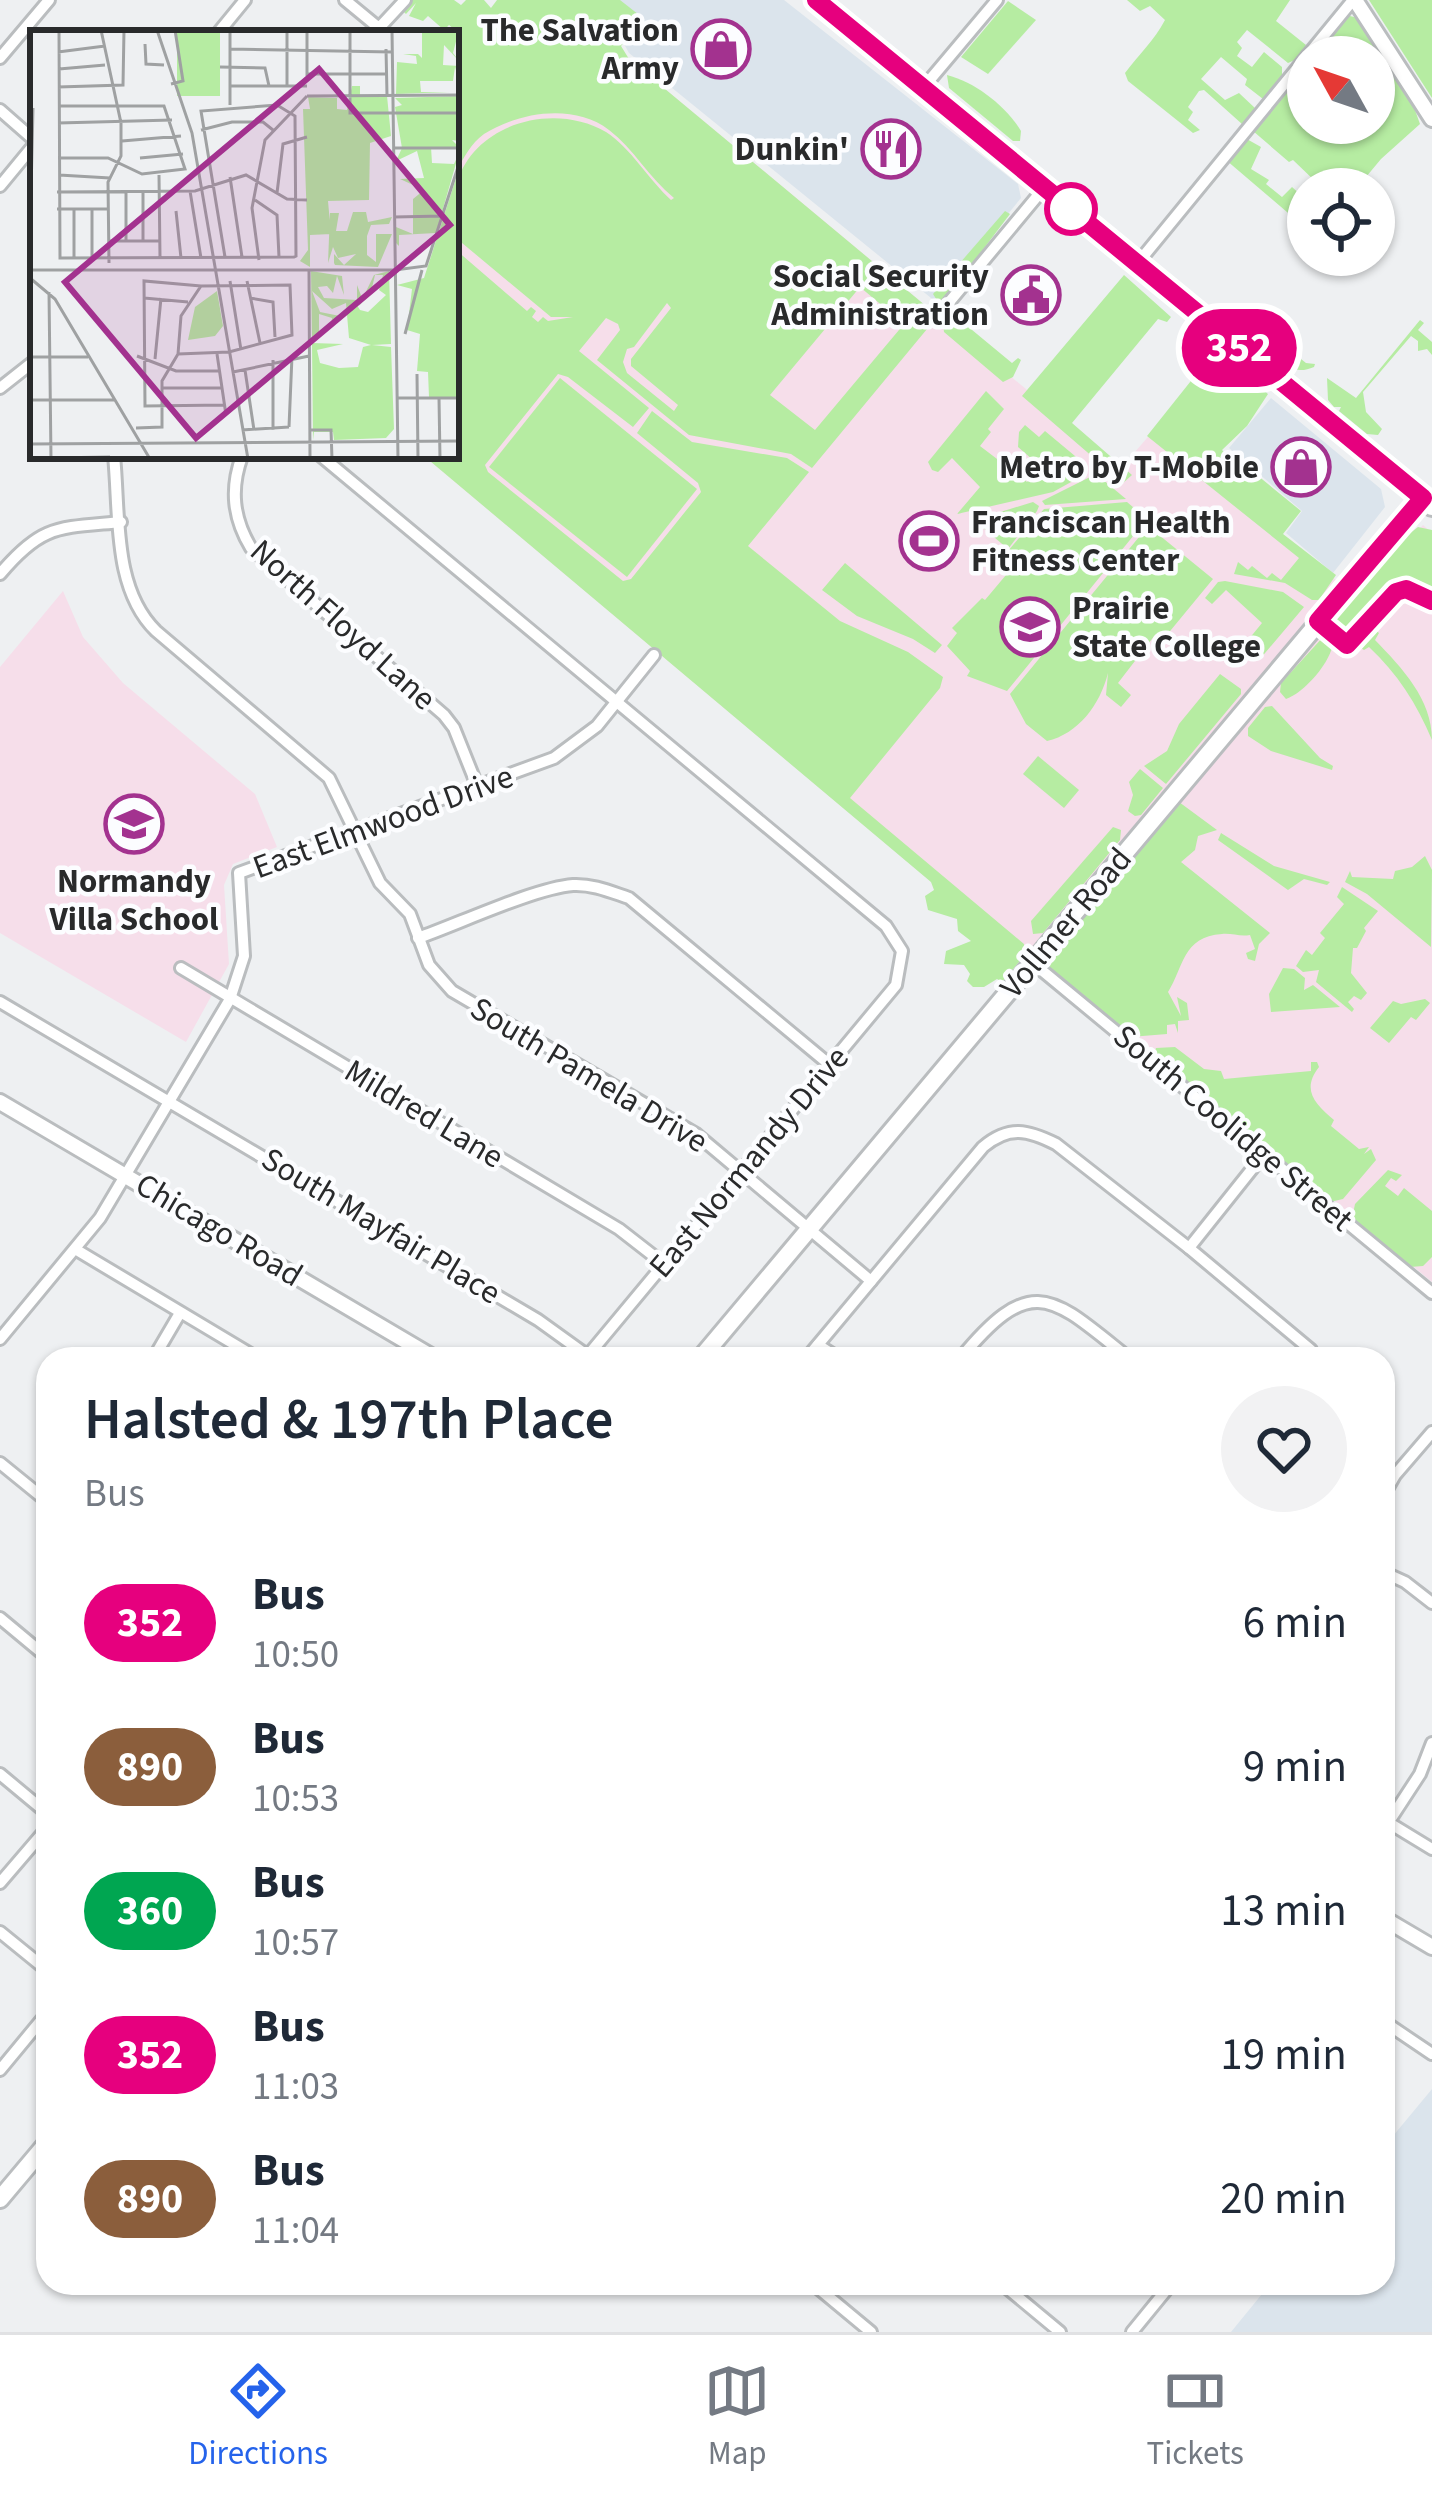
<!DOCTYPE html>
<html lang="en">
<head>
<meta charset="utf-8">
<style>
	:root { --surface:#fff; --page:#f2f2f3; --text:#1f2937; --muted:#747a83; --line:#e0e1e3; --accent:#2563eb }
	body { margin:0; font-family:"Source Sans 3",sans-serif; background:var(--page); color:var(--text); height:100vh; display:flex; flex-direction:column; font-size:45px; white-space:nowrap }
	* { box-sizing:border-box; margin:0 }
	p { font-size:39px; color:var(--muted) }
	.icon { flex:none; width:66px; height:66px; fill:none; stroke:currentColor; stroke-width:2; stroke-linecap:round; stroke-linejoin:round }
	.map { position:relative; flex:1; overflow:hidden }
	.side { position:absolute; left:36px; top:1347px; width:1359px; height:948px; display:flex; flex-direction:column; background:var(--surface); border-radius:36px; box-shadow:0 3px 9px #0004 }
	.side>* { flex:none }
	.badge { padding:0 24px; border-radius:39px; font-size:42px; line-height:78px }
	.needle { width:78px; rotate:310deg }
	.buttons { position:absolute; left:1287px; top:36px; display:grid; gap:24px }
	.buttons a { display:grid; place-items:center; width:108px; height:108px; border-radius:50%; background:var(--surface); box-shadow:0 3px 9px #0004; font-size:60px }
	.map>.badge { position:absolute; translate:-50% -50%; box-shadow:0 0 0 6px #fff }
	.round { display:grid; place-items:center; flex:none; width:126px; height:126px; border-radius:63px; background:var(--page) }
	.head { display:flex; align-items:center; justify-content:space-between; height:204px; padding:0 48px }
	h1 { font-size:57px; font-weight:600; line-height:90px }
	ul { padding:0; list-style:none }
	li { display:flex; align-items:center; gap:36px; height:144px; padding:0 48px }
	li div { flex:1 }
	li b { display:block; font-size:45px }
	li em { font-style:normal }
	li .badge { min-width:132px; font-weight:700; text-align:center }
	.menu { display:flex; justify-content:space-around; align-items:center; height:168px; border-top:3px solid var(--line); background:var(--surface); font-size:33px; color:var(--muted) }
	.menu a { display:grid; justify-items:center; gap:6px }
	.menu .active { color:var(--accent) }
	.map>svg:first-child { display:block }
</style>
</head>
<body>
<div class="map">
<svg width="1432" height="2332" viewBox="0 0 1432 2332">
	<rect width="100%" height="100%" fill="#eef0f2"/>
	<g fill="#dbe4ec">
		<path d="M618,0H784L1018,184L1021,198L936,302L629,53L624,44L642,21Z"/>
		<path d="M1271,398L1381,489L1385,507L1333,573L1286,533L1302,511L1229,448Z"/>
		<path d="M1432,2089V2332H1231L1271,2283H1383V2148Z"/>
	</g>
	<g fill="#f6deea">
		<path d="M498,0H558L1121,468L1154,430L1359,599L1423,525L1432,533V1282L1031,949L1022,958L424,456H456V49Z"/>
		<path d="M63,591L83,637L123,683L255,794L277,847L233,864L224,885L229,964L186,1042L0,933V667Z"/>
	</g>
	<g fill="#b6eca2" fill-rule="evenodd">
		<path d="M409,0H454L461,5L466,0H484L491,8L497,0H620L643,18L621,46L629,59L932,311V323L812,468L791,454L689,435L597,360L620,330L618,324L606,318L579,351L649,408L633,427L568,377L558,374L485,465L488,472L623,581L631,579L701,492L698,483L637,433L652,411L692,442L787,458L809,472L748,546L840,621L908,652L943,677L940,688L850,798L1024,944L1025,955L1002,982L997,979L984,987H973L967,981L970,974L964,965L944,964L946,951L971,941L958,931L957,919L928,910L925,896L934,890L931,882L424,456H456V250L527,311L531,307L536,311L532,317L538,322L543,317L548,321L573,317H551L456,238C456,221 452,198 457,182C476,122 555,102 606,132C630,147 649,180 671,200L674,198C649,178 634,149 609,130C574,103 519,112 484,134C471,143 464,158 456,171L459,33L449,25L444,30L428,16L423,21L409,16L416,3L406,14L401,9ZM860,287L904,324L815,430L770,395ZM667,303L671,308L631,359V366L678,405L674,411L627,373L623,362L627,349L634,347Z"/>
		<path d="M1127,0H1290L1276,21L1306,45L1297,59L1288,63L1247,30L1237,42L1242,48L1237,56L1252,67L1264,52L1282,67V77L1263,99L1245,85L1247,79L1221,57L1201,79L1225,100L1239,93L1256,109L1242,124L1204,90L1199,91L1188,107L1193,112L1188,120L1200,130L1193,133L1128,81L1125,73C1139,54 1154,41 1165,20L1150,6L1140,11Z"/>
		<path d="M1369,0H1432V98Z"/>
		<path d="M1008,1L1036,20L988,74L961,57Z"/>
		<path d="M1346,15L1358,18L1415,110L1420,124L1381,159L1356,189H1312L1317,183L1293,160L1289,162L1253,131L1290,86L1308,97V123H1374V57H1310Z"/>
		<path d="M947,75C975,82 1006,106 1021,131L1020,141H1013L949,88Z"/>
		<path d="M1245,138L1261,147L1251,169L1269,180L1266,184L1282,197L1292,187L1303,197L1308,193V230L1226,160Z"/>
		<path d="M1005,211L1010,214L944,301L938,302L933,294Z"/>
		<path d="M1124,275L1171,317L1167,322L1158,319L1072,423L1132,475L1123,483L1022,396Z"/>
		<path d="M954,315L1012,363L1018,358L1021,360L1013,377L1003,382L944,332L943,324Z"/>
		<path d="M1420,320L1424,323L1418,330L1432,342V355L1427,349L1418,351V341L1411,336L1363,392L1366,412L1382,429L1378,435L1367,434L1339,411L1341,407H1334L1328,400L1327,378L1356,398Z"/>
		<path d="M1261,327L1306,363L1315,364L1314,367C1290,378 1273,357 1256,341Z"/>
		<path d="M1214,352L1218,353L1216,359L1219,362L1225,358L1239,369L1235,376L1239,379L1245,375L1268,394L1247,426L1222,450L1229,457L1218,471L1229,480L1241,462L1301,511L1283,534L1336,575L1319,600H1312L1285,583L1234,574L1238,562L1248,570L1252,566L1267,578L1272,573L1281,580L1299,558L1147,436Z"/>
		<path d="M560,378L697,489L627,577L489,467Z"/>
		<path d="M986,391L1004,409L988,429L991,432L980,446L1027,482L1040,466L1018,447L1019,432L1025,425L1039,437L1045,431L1081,461L1082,476L1053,492L957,514L980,487L952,458L938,472L932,470L928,462Z"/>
		<path d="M1096,474L1126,499L1045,505L1042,501Z"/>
		<path d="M1033,502L1039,506L1037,511L1008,549L974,520Z"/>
		<path d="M1127,502L1147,519L1007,691L967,676L970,671L947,646L957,633L952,628L982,598L985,600L1006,575L995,566L1044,509Z"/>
		<path d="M1148,526L1213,579L1166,636L1161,632L1155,635L1118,683L1131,695L1121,707L1106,695L1108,673C1100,705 1078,734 1047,741L1026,724L1010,694Z"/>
		<path d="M1418,527L1432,530V596L1413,585L1397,584L1353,629L1338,630L1334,619L1399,542Z"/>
		<path d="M845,563L942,645L935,653L913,639L857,616L822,590Z"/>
		<path d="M1225,581L1283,592L1304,607L1260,659L1244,645L1262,623L1226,590L1212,604L1205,598L1218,582Z"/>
		<path d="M1373,628L1379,633L1375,640C1402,668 1432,699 1432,740C1417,704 1397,673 1369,647L1364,650L1358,646Z"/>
		<path d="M1324,636L1333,642C1332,661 1304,693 1286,699L1280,692L1281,683Z"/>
		<path d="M1220,674L1241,689V694L1166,784L1144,766L1167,751L1179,724Z"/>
		<path d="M1272,706L1320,758L1333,766L1332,770L1271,751L1248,736V728L1265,707Z"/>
		<path d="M1038,756L1079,790L1064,808L1023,774Z"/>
		<path d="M1140,769L1163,788L1141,815L1135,816L1128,811L1133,795L1129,782Z"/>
		<path d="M1179,802L1217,830L1198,836L1195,850L1181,862L1270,933L1259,944L1255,961L1248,959L1246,953L1255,949L1250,935C1240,937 1232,933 1222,934C1182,937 1184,967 1168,992L1181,1016L1177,997L1187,1003L1189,1020L1178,1021V1033L1175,1024L1167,1025V1034L1130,1037L1049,970L1046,960L1139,846Z"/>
		<path d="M1113,827L1121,830L1120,840L1043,933L1033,934L1031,921Z"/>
		<path d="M1221,833L1274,866L1330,882L1327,885L1304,879L1288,890L1218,840Z"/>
		<path d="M1425,856L1432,870L1431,947L1367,894L1345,882L1350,871L1352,877L1393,879L1395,871L1412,867Z"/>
		<path d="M1342,887L1378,911L1364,928L1366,931L1357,948H1353L1351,973L1367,993L1361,1000L1354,996L1348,1002L1354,1009L1352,1012L1316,982L1319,970L1303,972L1296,966L1306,950L1312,955L1325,938L1320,933L1344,904L1337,897Z"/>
		<path d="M1283,968L1294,969L1305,978L1304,990L1313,985L1340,1007L1271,1012L1269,994Z"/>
		<path d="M1425,999L1430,1003L1416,1020L1411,1017L1389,1043L1370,1028L1393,1001L1401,1004Z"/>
		<path d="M1175,1047L1204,1069L1221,1071L1224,1079L1311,1071V1062H1317L1319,1067C1301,1090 1315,1104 1334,1120L1331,1126L1359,1149L1369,1147L1364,1154L1371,1149L1376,1160L1343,1199L1330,1202L1153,1056L1156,1048Z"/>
		<path d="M1388,1170L1402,1175L1396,1181L1391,1178L1385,1186L1398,1196L1404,1188L1432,1211V1257L1423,1266L1410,1267L1352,1219L1355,1204Z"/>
	</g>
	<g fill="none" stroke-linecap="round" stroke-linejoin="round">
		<g stroke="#babdbf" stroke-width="16">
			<g id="minor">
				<path d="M345,0L379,28L405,0"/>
				<path d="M218,33L245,0"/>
				<path d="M0,58L49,0"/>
				<path d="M923,88L997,0"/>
				<path d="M0,110L33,139"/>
				<path d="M0,186L33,146"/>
				<path d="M1137,264L1353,0"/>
				<path d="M941,312L1044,188"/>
				<path d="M0,388L33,362"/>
				<path d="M114,456C120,513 112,588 156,631L329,778L380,883L410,914L429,965L452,991L696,1134L871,1281"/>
				<path d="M242,456C230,489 233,518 251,548L444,715L454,728L478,788"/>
				<path d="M321,456L886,926L902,951L896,985L585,1359"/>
				<path d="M0,574C42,524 58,528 121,522"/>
				<path d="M418,938C458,924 535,888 573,885C593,884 611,892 629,898L830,1065"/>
				<path d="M1033,963L1432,1293"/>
				<path d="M181,968L619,1229L664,1264"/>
				<path d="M0,1002L538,1320L588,1356"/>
				<path d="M1189,1248L1264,1154"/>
				<path d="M75,1249L259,1359"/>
				<path d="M0,1339L100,1218L230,999L244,956L239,873L554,758L597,726L654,655"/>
				<path d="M818,1345L840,1359"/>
				<path d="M153,1359L180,1313"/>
				<path d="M806,1359L983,1147C1009,1125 1028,1130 1056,1144L1189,1248L1311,1350L1303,1359"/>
				<path d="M960,1359C1033,1270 1052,1297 1130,1359"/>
				<path d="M0,1463L48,1502"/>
				<path d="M1383,1496L1395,1475L1432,1432"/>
				<path d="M1383,1572L1405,1582L1432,1603"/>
				<path d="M0,1618L48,1658"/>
				<path d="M0,1774L48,1814"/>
				<path d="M1386,1821L1432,1849"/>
				<path d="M1388,1823L1420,1774L1432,1743"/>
				<path d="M0,1883L48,1827"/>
				<path d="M0,1932L48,1971"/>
				<path d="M1383,2021L1432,2054"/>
				<path d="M0,2070L48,2012"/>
				<path d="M812,2283L871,2332"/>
				<path d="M1001,2283L1060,2332"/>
				<path d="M1132,2332L1172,2283"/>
			</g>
		</g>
		<g stroke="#babdbf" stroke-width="20">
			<g id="tertiary">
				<path d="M1355,0L1432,119"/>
				<path d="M0,1102L436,1359"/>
				<path d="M1383,1918L1432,1947"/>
			</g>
		</g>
		<g stroke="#babdbf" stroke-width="22">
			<g id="secondary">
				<path d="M700,1359L1423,498"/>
				<path d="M0,2199L48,2142"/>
			</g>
		</g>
		<g stroke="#babdbf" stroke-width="24">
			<path id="primary" d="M816,0L1432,506"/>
		</g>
		<use href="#minor" stroke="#fff" stroke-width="10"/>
		<use href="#tertiary" stroke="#fff" stroke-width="14"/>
		<use href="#secondary" stroke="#fff" stroke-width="16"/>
		<use href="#primary" stroke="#fff" stroke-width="18"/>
	</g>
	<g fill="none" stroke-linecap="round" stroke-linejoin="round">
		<g stroke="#fff" stroke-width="27">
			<path id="line" d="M816,0L1423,498L1318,621L1347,645L1396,592L1406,589L1432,601"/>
		</g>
		<use href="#line" stroke="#e6007e" stroke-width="18"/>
	</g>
	<defs>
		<g id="shop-ring" transform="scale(3)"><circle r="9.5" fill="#fcfdff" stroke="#a3328f" stroke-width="1.5"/><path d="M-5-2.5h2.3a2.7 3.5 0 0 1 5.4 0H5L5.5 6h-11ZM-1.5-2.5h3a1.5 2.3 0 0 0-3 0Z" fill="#a3328f"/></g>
		<g id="restaurant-ring" transform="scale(3)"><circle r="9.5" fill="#fcfdff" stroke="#a3328f" stroke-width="1.5"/><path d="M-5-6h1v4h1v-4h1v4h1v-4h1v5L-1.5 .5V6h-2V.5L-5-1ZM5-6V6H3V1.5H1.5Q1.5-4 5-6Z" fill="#a3328f"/></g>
		<g id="civic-ring" transform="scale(3)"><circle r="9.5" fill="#fcfdff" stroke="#a3328f" stroke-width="1.5"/><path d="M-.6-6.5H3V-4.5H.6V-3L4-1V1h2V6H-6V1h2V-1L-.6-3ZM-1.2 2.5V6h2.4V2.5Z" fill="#a3328f"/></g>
		<g id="stadium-ring" transform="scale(3)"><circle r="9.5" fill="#fcfdff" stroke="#a3328f" stroke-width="1.5"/><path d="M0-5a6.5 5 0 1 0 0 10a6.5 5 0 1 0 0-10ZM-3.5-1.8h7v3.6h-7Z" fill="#a3328f"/></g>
		<g id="university-ring" transform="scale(3)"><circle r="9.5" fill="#fcfdff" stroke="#a3328f" stroke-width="1.5"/><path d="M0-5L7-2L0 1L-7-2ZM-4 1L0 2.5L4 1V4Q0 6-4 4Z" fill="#a3328f"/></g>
		<g id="school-ring" transform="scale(3)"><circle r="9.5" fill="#fcfdff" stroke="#a3328f" stroke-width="1.5"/><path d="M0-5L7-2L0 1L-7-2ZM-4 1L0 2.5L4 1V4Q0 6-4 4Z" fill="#a3328f"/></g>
	</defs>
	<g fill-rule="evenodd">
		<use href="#shop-ring" x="721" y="49"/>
		<use href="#restaurant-ring" x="891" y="149"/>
		<use href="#civic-ring" x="1031" y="295"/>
		<use href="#shop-ring" x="1301" y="467"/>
		<use href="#stadium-ring" x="929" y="541"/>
		<use href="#university-ring" x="1030" y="627"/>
		<use href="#school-ring" x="134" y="824"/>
	</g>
	<circle fill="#fff" stroke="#e6007e" stroke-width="6" cx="1071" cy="209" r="24"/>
	<g text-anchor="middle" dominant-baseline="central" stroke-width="9" stroke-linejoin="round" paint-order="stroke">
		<g font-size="33" font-weight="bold" fill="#292a2b" stroke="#fcfdff" text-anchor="end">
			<text x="679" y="30">The Salvation<tspan x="679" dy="38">Army</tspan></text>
			<text x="849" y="149">Dunkin'</text>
			<text x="989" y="276">Social Security<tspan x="989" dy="38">Administration</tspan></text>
			<text x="1259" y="467">Metro by T-Mobile</text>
			<text x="971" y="522" text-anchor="start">Franciscan Health<tspan x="971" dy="38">Fitness Center</tspan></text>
			<text x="1072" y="608" text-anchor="start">Prairie<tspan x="1072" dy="38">State College</tspan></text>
			<text x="134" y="881" text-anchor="middle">Normandy<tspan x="134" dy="38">Villa School</tspan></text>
		</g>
		<g font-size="33" fill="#292a2b" stroke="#fcfdff">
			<text transform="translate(343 625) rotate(42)">North Floyd Lane</text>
			<text transform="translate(383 822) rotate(-20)">East Elmwood Drive</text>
			<text transform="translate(1066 923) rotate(-50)">Vollmer Road</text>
			<text transform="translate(589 1075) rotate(31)">South Pamela Drive</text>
			<text transform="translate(424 1114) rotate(31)">Mildred Lane</text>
			<text transform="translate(1233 1128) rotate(40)">South Coolidge Street</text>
			<text transform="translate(749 1162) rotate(-50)">East Normandy Drive</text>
			<text transform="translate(381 1226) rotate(31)">South Mayfair Place</text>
			<text transform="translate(219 1230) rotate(31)">Chicago Road</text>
		</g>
	</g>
	<g transform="translate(30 30)">
		<rect width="429" height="429" fill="#eef0f2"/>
		<path d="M392,0H429L423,23L429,31L414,15L413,35L429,36V51L425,37L423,51H390L391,62H420L366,64L367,32L387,34L386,26L373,24H388L392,28ZM190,1V66H147V2ZM322,56H330V65L357,66L361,106L340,113L339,170L298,171L301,204L280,205V237L270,231L278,220L273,79H280L278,67L307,68V79L317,80ZM429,66V111L422,110L429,117H401L402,133L424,134L429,123L406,203L369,205V216L366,213V197L383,204V169L394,160L370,149L394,148L387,121L366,131L372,118L365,77L372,75L365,68ZM429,139V367H399L398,342L387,341L390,304L377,300L382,259L367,255L394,248ZM323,182H336L338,192L362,187L359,194L341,195L337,206V225L346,232V204H362L348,237L305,235L304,233V224L314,235L326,224L308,228L303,217L298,233L300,183H309L306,201H317ZM281,241L312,246L314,265L307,246L303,263L297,256L288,257L294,268L327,270V255L332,268L325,272L330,280L338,282L356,265L349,260L353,245H345L341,262L329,276L343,247L344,245L359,241L361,314L342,315L361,317L364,399L356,408L304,410L303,402H284L283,410L282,313L313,314L287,320L290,333L309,338L328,337L333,317L341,315L319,308L316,273L302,279L282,261L290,282L310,286L301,296L302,288L289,284V308L282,310ZM187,261L193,296L185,306L158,310L165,277Z" fill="#b6eca2"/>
		<path fill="none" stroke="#9fa1a2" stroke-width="3" d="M29,0L30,228L264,227L266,226L265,86L247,75L171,81L195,227M71,0L91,93V126L78,152L79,233M127,0L162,103L218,429M200,0V75M257,0V56M277,0V46M320,0V83H429M362,0L368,429M277,1H342M115,14L116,34L134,35M200,19L362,22M356,19L357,65M28,22L75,16M190,37L235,38L239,56M29,39L75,35M277,44H356M141,54L153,51L145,0M200,56H277M28,57L93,55L94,0M277,66L429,65M28,76H134L155,139L112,144L78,128H28M28,93L142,90M171,100L202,92H233L243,100M92,111L151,106M365,118H429M110,128L153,124M29,145L80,148M129,145L130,227M200,147L212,227M160,161L171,228M27,162L165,161L216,145L257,169L277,170M96,162V211M247,163L253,114L277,107M225,170L247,185L249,227M27,179H78M44,179V228M146,181L151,228M364,187L413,186M0,204L3,78M79,211H130M113,211V162M62,228V179M229,230L222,178L235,110L277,66M0,240H365M365,240L396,236L429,134M279,241L280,429M0,248L25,269L120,429M200,251L211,320M217,251L230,313M171,256L114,251L115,376L195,375M19,262L21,429M114,268L158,272M220,268L243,272L245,307M375,304L392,240M187,324L196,385M107,326L146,341H190M0,327H58M125,329L131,268M215,340L224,400M203,342L279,326M387,344L388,429M132,358H192M368,368H429M409,368L410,429M0,370H84M259,397L262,326M106,398L132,397V351L148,324L151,286L171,256L260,255L262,305L199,322L148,324M212,400L259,397M243,400V330M280,400H301L302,429M0,414L429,411M21,428L80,427"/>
		<path fill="#a3328f" fill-opacity="0.15" stroke="#a3328f" stroke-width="6" d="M289,39L420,195L166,408L35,252Z"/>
		<rect width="429" height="429" fill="none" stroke="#292a2b" stroke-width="6"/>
	</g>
</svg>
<div class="buttons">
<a><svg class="needle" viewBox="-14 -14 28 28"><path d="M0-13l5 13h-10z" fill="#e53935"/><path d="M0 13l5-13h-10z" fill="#747a83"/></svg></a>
<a><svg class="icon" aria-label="locate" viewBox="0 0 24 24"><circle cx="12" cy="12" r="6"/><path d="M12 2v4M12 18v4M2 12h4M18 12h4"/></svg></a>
</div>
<b class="badge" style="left:1239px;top:348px;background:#e6007e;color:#fff">352</b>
<section class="side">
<div class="head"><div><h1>Halsted &amp; 197th Place</h1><p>Bus</p></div><a class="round"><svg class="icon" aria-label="heart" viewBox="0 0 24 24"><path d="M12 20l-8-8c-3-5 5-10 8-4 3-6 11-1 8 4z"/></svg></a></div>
<ul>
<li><span class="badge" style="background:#e6007e;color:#fff">352</span><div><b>Bus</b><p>10:50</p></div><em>6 min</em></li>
<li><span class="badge" style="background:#8b5e3c;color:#fff">890</span><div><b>Bus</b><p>10:53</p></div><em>9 min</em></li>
<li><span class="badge" style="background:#00a651;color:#fff">360</span><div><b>Bus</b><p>10:57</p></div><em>13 min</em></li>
<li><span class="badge" style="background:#e6007e;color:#fff">352</span><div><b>Bus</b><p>11:03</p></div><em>19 min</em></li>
<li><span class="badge" style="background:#8b5e3c;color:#fff">890</span><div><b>Bus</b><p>11:04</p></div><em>20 min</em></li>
</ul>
</section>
</div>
<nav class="menu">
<a class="active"><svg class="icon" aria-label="directions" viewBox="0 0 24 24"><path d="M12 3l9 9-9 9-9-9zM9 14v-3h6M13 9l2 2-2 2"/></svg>Directions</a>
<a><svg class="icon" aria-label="map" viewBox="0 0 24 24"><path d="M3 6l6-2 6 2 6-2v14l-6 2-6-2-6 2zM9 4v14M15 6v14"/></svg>Map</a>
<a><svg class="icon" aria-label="tickets" viewBox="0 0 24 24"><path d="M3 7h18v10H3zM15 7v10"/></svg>Tickets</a>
</nav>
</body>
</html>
